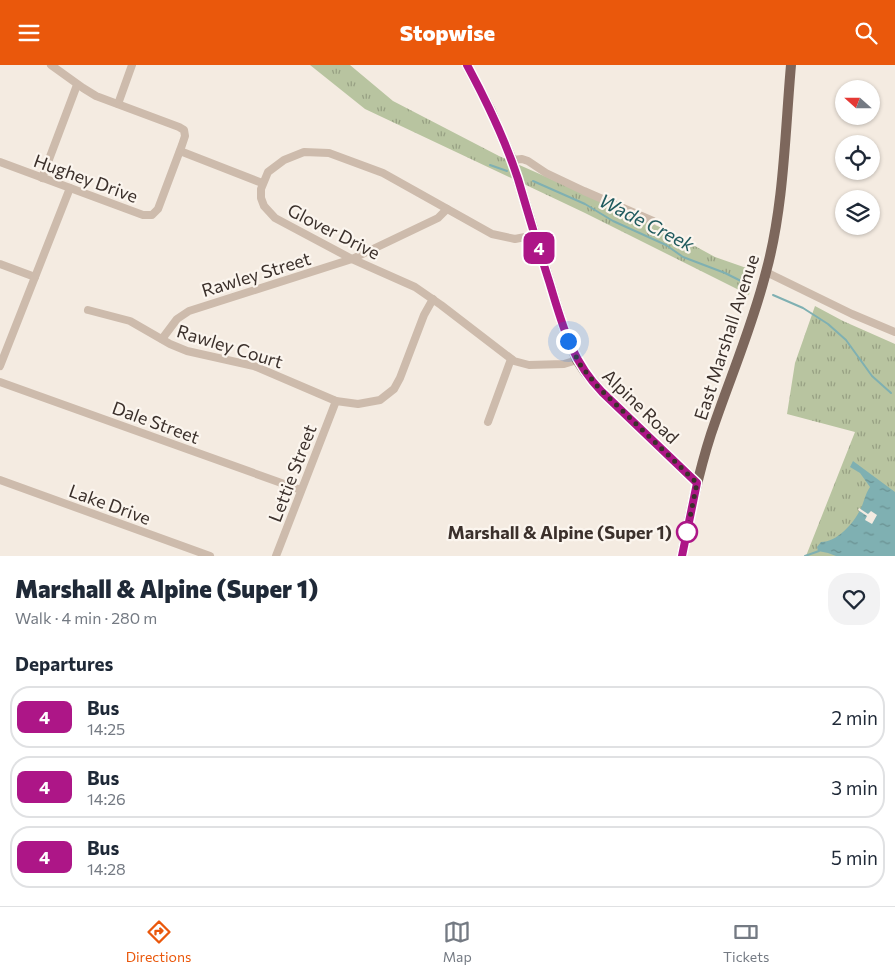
<!DOCTYPE html>
<html lang="en">
<head>
<meta charset="utf-8">
<style>
	:root { --surface:#fff; --page:#f2f2f3; --text:#1f2937; --muted:#747a83; --line:#e0e1e3; --accent:#ea580c }
	body { margin:0; font-family:Commissioner,sans-serif; background:var(--page); color:var(--text); height:100vh; display:flex; flex-direction:column; font-size:19px; white-space:nowrap }
	* { box-sizing:border-box; margin:0 }
	p { font-size:16px; color:var(--muted) }
	.icon { flex:none; width:28px; height:28px; fill:none; stroke:currentColor; stroke-width:2; stroke-linecap:round; stroke-linejoin:round }
	.map { position:relative; height:491px; overflow:hidden }
	.drawer { display:flex; flex-direction:column; background:var(--surface); flex:1 }
	.drawer>* { flex:none }
	.badge { padding:0 10px; border-radius:8px; font-size:18px; line-height:32px }
	.needle { width:32px; rotate:291deg }
	.buttons { position:absolute; left:835px; top:15px; display:grid; gap:10px }
	.buttons a { display:grid; place-items:center; width:45px; height:45px; border-radius:50%; background:var(--surface); box-shadow:0 1px 4px #0004; font-size:25px }
	.you { position:absolute; width:25px; height:25px; margin:-12px; border:4px solid #fff; border-radius:50%; background:#1a73e8; box-shadow:0 0 0 8px #1a73e833 }
	.map>.badge { position:absolute; translate:-50% -50%; box-shadow:0 0 0 2px #fff }
	h2 { padding:0 15px; font-size:19px; line-height:45px }
	.round { display:grid; place-items:center; flex:none; width:52px; height:52px; border-radius:20px; background:var(--page) }
	.summary { display:flex; align-items:center; justify-content:space-between; height:85px; padding:0 15px }
	h1 { font-size:24px; font-weight:800; line-height:38px }
	ul { padding:0; list-style:none }
	li { display:flex; align-items:center; gap:15px; height:62px; margin:0 10px 8px; padding:0 5px; border:2px solid var(--line); border-radius:20px }
	li div { flex:1 }
	li b { display:block; font-size:19px }
	li em { font-style:normal }
	li .badge { min-width:55px; font-weight:700; text-align:center }
	header { display:flex; justify-content:space-between; align-items:center; height:65px; padding:0 15px; background:var(--accent); color:#fff; font-size:22px; font-weight:800 }
	.menu { display:flex; justify-content:space-around; align-items:center; height:70px; border-top:1px solid var(--line); background:var(--surface); font-size:14px; color:var(--muted) }
	.menu a { display:grid; justify-items:center; gap:2px }
	.menu .current { color:var(--accent) }
	.map>svg:first-child { display:block }
</style>
</head>
<body>
<header><svg class="icon" aria-label="menu" viewBox="0 0 24 24"><path d="M4 6h16M4 12h16M4 18h16"/></svg>Stopwise<svg class="icon" aria-label="search" viewBox="0 0 24 24"><circle cx="10" cy="10" r="6"/><path d="M15 15l6 6"/></svg></header>
<div class="map">
<svg width="895" height="491" viewBox="0 0 895 491">
	<defs>
		<pattern id="grass-tufts" width="24" height="20" patternUnits="userSpaceOnUse" patternTransform="scale(1.25)"><rect width="24" height="20" fill="#b8c4a0"/><path d="M3 7l-1-3M5 7V3M7 7l1-3M15 17l-1-3M17 17v-4M19 17l1-3" fill="none" stroke="#97a083"/></pattern>
		<pattern id="water-ripples" width="26" height="14" patternUnits="userSpaceOnUse" patternTransform="scale(1.25)"><rect width="26" height="14" fill="#7fb0b2"/><path d="M2 4q2-2 4 0t4 0M15 11q2-2 4 0t4 0" fill="none" stroke="#699091"/></pattern>
	</defs>
	<rect width="100%" height="100%" fill="#f4ebe1"/>
	<g fill="url(#grass-tufts)">
		<path d="M310,0H350L393,36L499,91L662,163L715,192L755,206L749,230L585,148L365,44Z"/>
		<path d="M815,241L843,256L895,279V491H806L855,367L787,349L795,298Z"/>
	</g>
	<path fill="url(#water-ripples)" d="M853,396L895,427V491H836L828,488L818,486L817,482L821,477C837,477 853,459 860,445C864,438 865,429 870,422L860,408L850,402Z"/>
	<path fill="#f4ebe1" d="M859,443L868,449L871,446L877,450L872,459L865,455L867,451L858,445Z"/>
	<g fill="none" stroke-linecap="round" stroke-linejoin="round">
		<g stroke="#7fb0b2" stroke-width="2">
			<path d="M490,100L507,106"/>
			<path d="M533,116L585,139L613,156L666,180L683,192L725,208L749,220"/>
			<path d="M773,230L803,243L828,259L846,275L872,311L891,328"/>
			<path d="M805,491L819,486"/>
		</g>
		<g stroke="#cdbbac" stroke-width="8">
			<path d="M118,39L132,0"/>
			<path d="M180,86L262,118"/>
			<path d="M512,95L522,94L528,96L546,108L584,126L653,156"/>
			<path d="M0,97L143,150H152L158,144L182,80L185,71L184,65L179,62L96,31L83,23L51,0"/>
			<path d="M42,113L77,20"/>
			<path d="M535,170L515,174L492,169L383,108L329,88L304,87L284,95L268,107L261,124V133L264,141L275,153L352,194L415,222L441,240L514,296L529,300L564,299L577,295"/>
			<path d="M0,199L35,212"/>
			<path d="M766,207L852,249L895,267"/>
			<path d="M88,245L130,256L170,279L187,286L254,301L336,336L358,339L380,335L394,324L400,313L424,250L433,234"/>
			<path d="M162,274L177,254L189,246L352,194L438,153L447,144"/>
			<path d="M0,301L70,123"/>
			<path d="M0,317L301,425"/>
			<path d="M488,357L511,294"/>
			<path d="M0,415L210,491"/>
			<path d="M276,491L336,336"/>
		</g>
		<g stroke="#7d675c" stroke-width="10">
			<path d="M467,0L490,44L512,95L563,261L577,295L585,307L602,327L697,418"/>
			<path d="M682,491C690,450 698,409 711,369C729,315 752,263 766,207C784,142 785,67 791,0"/>
		</g>
	</g>
	<g fill="none" stroke-linecap="round" stroke-linejoin="round">
		<g stroke="#fff" stroke-width="11">
			<path id="line" d="M467,0C487,37 505,74 518,114C528,148 538,182 549,216C562,258 570,294 602,327L697,418L682,491"/>
		</g>
		<use href="#line" stroke="#ad1687" stroke-width="8"/>
		<path stroke="#3b302b" stroke-width="5" stroke-dasharray="0 9" d="M568,276L581,301L598,322L697,418L687,467"/>
	</g>
	<circle fill="#fff" stroke="#ad1687" stroke-width="2.5" cx="687" cy="467" r="10"/>
	<g text-anchor="middle" dominant-baseline="central" stroke-width="4.5" stroke-linejoin="round" paint-order="stroke">
		<g font-size="18" fill="#3b302b" stroke="#fbf5ee">
			<text transform="translate(86 113) rotate(20)">Hughey Drive</text>
			<text transform="translate(334 166) rotate(27)">Glover Drive</text>
			<text transform="translate(256 209) rotate(-17)">Rawley Street</text>
			<text transform="translate(726 272) rotate(-72)">East Marshall Avenue</text>
			<text transform="translate(230 281) rotate(17)">Rawley Court</text>
			<text transform="translate(641 341) rotate(44)">Alpine Road</text>
			<text transform="translate(156 357) rotate(20)">Dale Street</text>
			<text transform="translate(292 408) rotate(-69)">Lettie Street</text>
			<text transform="translate(110 439) rotate(20)">Lake Drive</text>
		</g>
		<g font-size="18" font-weight="bold" fill="#3b302b" stroke="#fbf5ee" text-anchor="end">
			<text x="672" y="467">Marshall &amp; Alpine (Super 1)</text>
		</g>
		<g font-size="19" font-style="italic" fill="#1f5a5e" stroke="#fbf5ee">
			<text transform="translate(647 157) rotate(27)">Wade Creek</text>
		</g>
	</g>
</svg>
<div class="buttons">
<a><svg class="needle" viewBox="-14 -14 28 28"><path d="M0-13l5 13h-10z" fill="#e53935"/><path d="M0 13l5-13h-10z" fill="#747a83"/></svg></a>
<a><svg class="icon" aria-label="locate" viewBox="0 0 24 24"><circle cx="12" cy="12" r="6"/><path d="M12 2v4M12 18v4M2 12h4M18 12h4"/></svg></a>
<a><svg class="icon" aria-label="layers" viewBox="0 0 24 24"><path d="M12 4l9 5-9 5-9-5zM3 14l9 5 9-5"/></svg></a>
</div>
<div class="you" style="left:568px;top:276px"></div>
<b class="badge" style="left:539px;top:183px;background:#ad1687;color:#fff">4</b>
</div>
<section class="drawer">
<div class="summary"><div><h1>Marshall &amp; Alpine (Super 1)</h1><p>Walk · 4 min · 280 m</p></div><a class="round"><svg class="icon" aria-label="heart" viewBox="0 0 24 24"><path d="M12 20l-8-8c-3-5 5-10 8-4 3-6 11-1 8 4z"/></svg></a></div>
<h2>Departures</h2>
<ul>
<li><span class="badge" style="background:#ad1687;color:#fff">4</span><div><b>Bus</b><p>14:25</p></div><em>2 min</em></li>
<li><span class="badge" style="background:#ad1687;color:#fff">4</span><div><b>Bus</b><p>14:26</p></div><em>3 min</em></li>
<li><span class="badge" style="background:#ad1687;color:#fff">4</span><div><b>Bus</b><p>14:28</p></div><em>5 min</em></li>
</ul>
</section>
<nav class="menu">
<a class="current"><svg class="icon" aria-label="directions" viewBox="0 0 24 24"><path d="M12 3l9 9-9 9-9-9zM9 14v-3h6M13 9l2 2-2 2"/></svg>Directions</a>
<a><svg class="icon" aria-label="map" viewBox="0 0 24 24"><path d="M3 6l6-2 6 2 6-2v14l-6 2-6-2-6 2zM9 4v14M15 6v14"/></svg>Map</a>
<a><svg class="icon" aria-label="tickets" viewBox="0 0 24 24"><path d="M3 7h18v10H3zM15 7v10"/></svg>Tickets</a>
</nav>
</body>
</html>
